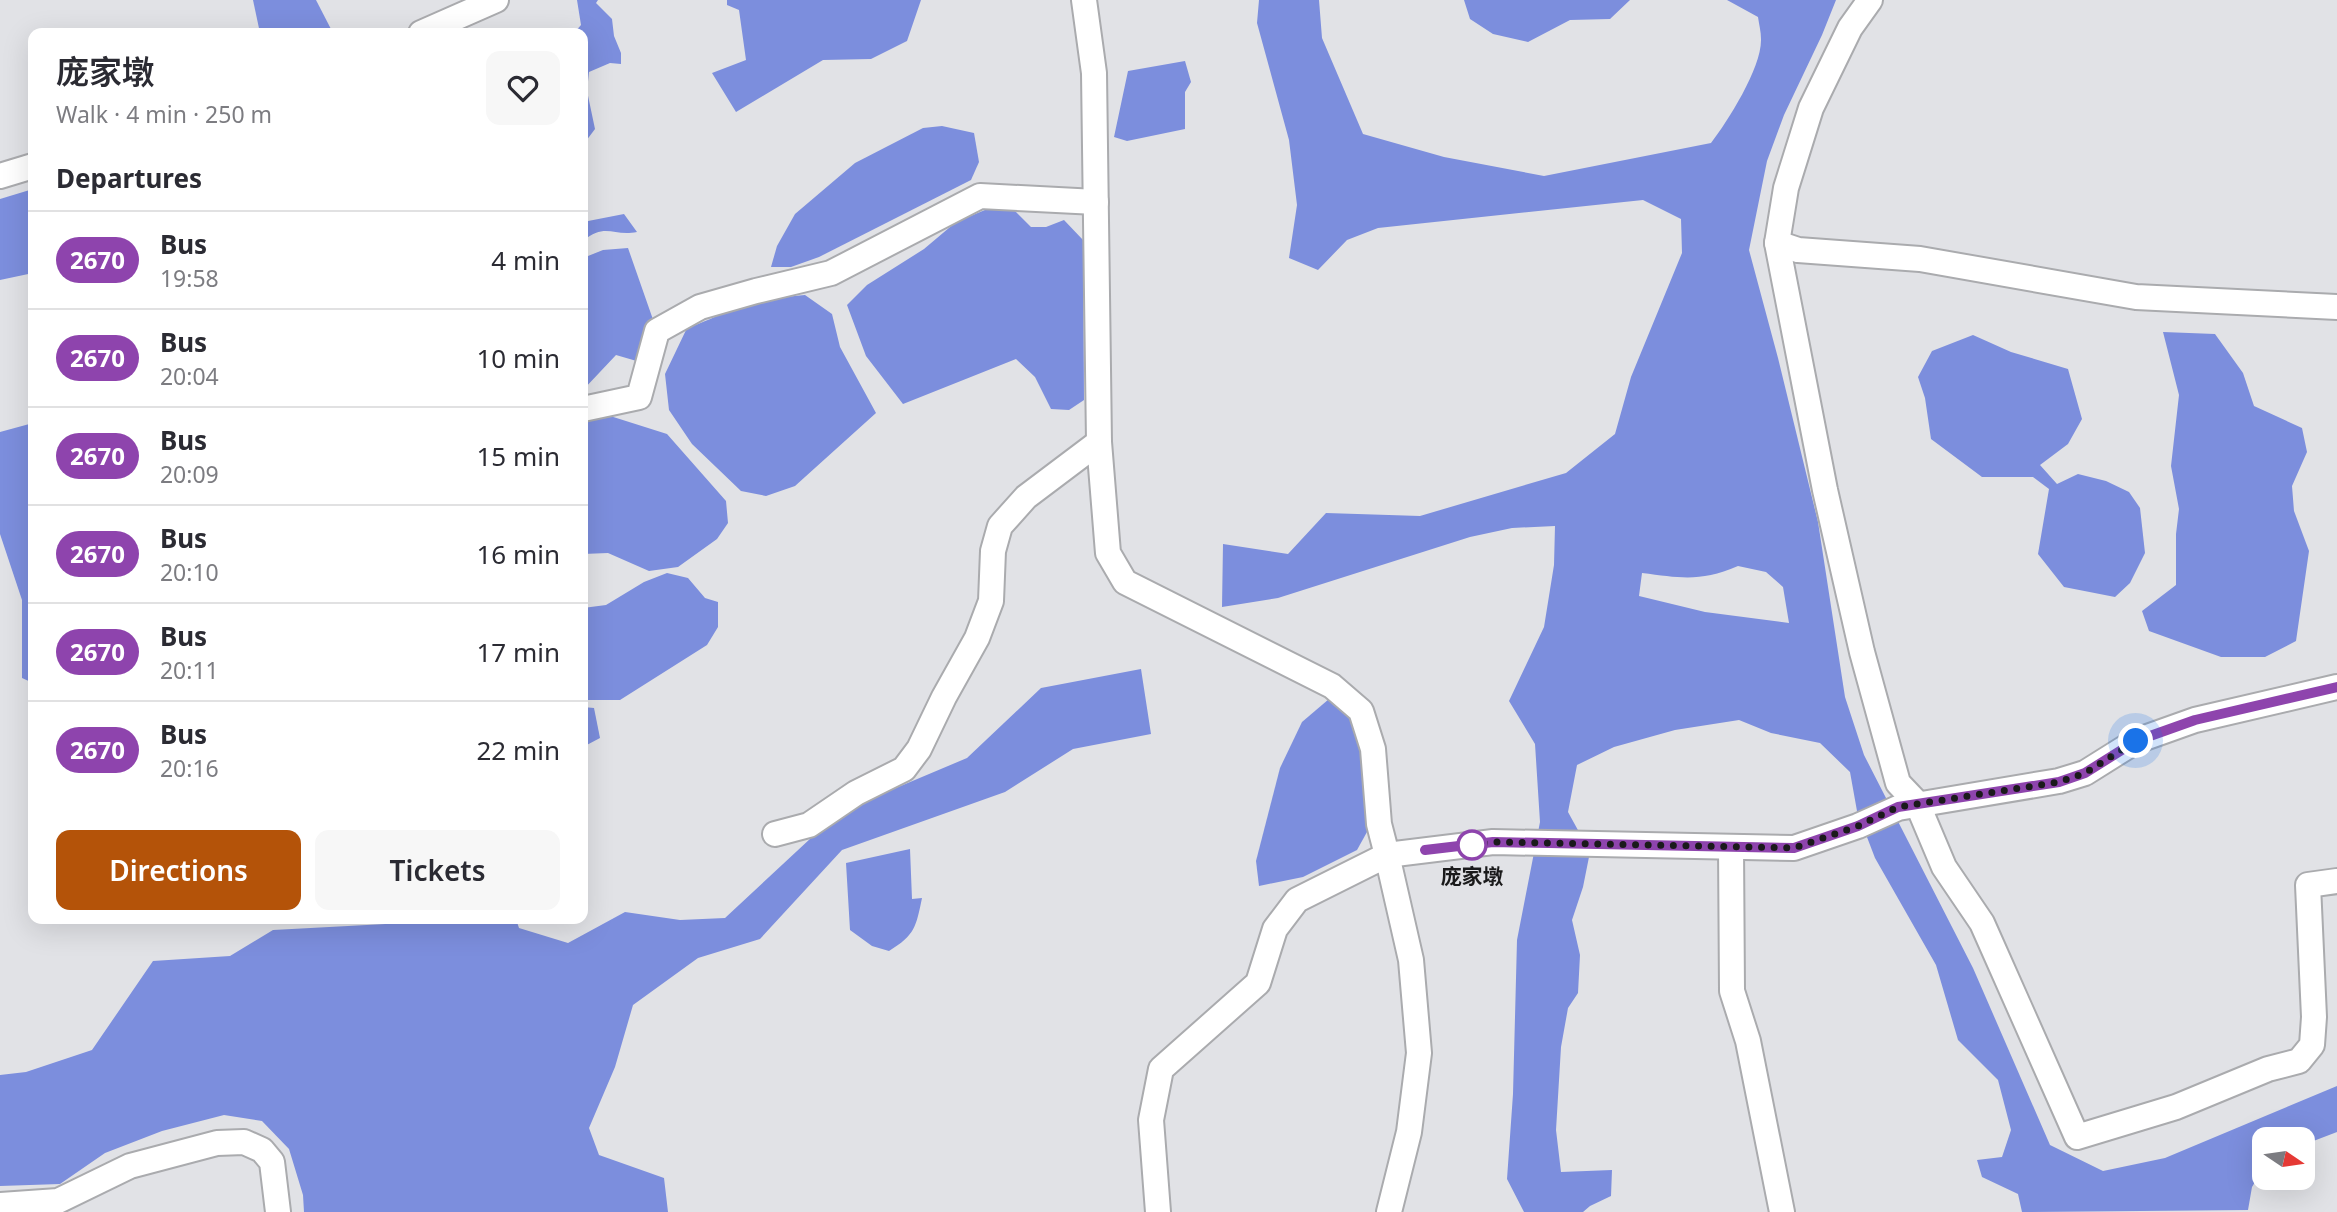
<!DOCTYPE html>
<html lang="en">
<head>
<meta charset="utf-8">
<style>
	:root { --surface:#fff; --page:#f7f7f7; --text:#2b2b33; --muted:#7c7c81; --line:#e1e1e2; --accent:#b45309 }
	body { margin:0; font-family:"Noto Sans","Noto Sans SC",sans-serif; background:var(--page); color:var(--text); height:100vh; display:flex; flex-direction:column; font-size:26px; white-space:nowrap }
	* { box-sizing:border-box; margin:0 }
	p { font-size:23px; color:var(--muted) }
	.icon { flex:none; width:38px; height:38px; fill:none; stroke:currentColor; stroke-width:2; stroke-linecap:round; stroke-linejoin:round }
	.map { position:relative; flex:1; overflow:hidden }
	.details { position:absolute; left:28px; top:28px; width:560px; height:896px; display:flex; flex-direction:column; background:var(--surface); border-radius:14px; box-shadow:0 7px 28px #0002 }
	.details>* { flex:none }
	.badge { padding:0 14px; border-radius:23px; font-size:24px; line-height:46px }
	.needle { width:46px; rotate:103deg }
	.buttons { position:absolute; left:2252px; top:1127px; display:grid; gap:14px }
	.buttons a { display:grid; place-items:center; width:63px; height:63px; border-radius:14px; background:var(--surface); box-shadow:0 7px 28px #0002; font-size:35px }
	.you { position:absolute; width:35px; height:35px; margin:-18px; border:5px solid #fff; border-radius:50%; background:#1a73e8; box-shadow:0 0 0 10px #1a73e833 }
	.map>.badge { position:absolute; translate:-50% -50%; box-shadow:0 0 0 4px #fff }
	h2 { padding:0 28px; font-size:26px; line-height:63px }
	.round { display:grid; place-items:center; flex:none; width:74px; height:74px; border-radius:14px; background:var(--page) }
	.summary { display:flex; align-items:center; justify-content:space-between; height:119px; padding:0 28px }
	h1 { font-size:33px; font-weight:600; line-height:52px }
	.action { display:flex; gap:14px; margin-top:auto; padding:14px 28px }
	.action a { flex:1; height:80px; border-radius:14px; background:var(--accent); color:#fff; font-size:28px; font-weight:600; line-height:80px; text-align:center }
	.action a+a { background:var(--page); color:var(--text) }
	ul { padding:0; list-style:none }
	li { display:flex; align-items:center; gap:21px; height:98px; padding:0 28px; border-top:2px solid var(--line) }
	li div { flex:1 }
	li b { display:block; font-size:26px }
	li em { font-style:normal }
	li .badge { min-width:77px; font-weight:700; text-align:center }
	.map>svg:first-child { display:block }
</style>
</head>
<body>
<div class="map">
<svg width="2337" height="1212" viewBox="0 0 2337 1212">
	<rect width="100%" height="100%" fill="#e1e2e6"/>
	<g fill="#7c8edd" fill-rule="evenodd">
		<path d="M253,0H316L333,33H260Z"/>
		<path d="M577,0H598L596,3L612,19L614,36L621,53V64L610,63L589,72L587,91L595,129L583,145V33H574L581,25Z"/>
		<path d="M727,0H921L907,41L871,59L823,60L736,112L712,73L746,60L739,10L727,5Z"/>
		<path d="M1259,0H1319L1322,38L1363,134L1444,157L1544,176L1711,143C1728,121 1762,67 1761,39C1761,32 1759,24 1758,17L1727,0H1836L1822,35L1784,115L1767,161L1749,250L1778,358L1818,522L1845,697L1864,755L1973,968L2050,1145L2103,1171L2165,1158L2337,1086V1132L2303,1145V1139H2264V1167L2252,1187L2248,1210L2022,1212L2018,1194L1982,1177L1977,1160L2002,1157L2011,1130L1998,1080L1958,1040L1936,965L1875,858L1857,811L1850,772L1820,743L1771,733L1739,720L1675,730L1614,747L1577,765L1568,812L1590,852L1583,887L1572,920L1580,955L1578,993L1568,1008L1561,1047L1556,1130L1561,1172L1612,1170L1611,1196L1590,1206L1583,1212H1524L1507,1179L1513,1094L1517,940L1540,822L1535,744L1509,701L1544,627L1554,565L1555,526L1512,528L1470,537L1278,598L1222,607L1223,544L1288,554L1326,513L1420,516L1566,473L1615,434L1631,377L1682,253L1681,219L1643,200L1378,228L1347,240L1318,270L1289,258L1297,205L1289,140L1257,23ZM1738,566L1766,572L1783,587L1789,623L1705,612L1639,596L1642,573C1682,578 1700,582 1738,566Z"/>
		<path d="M1464,0H1630L1610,19L1570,20L1528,42L1493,34L1470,19Z"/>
		<path d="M1185,61L1191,82L1185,92V129L1127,141L1114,137L1128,71Z"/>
		<path d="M942,126L974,133L979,162L971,180L819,257L791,267H771L777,246L795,214L855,163L923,128Z"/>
		<path d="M33,189V273L0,280V199Z"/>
		<path d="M997,205L1014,210L1031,227H1046L1064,220L1083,240L1084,400L1069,410L1051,409L1035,377L1016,359L903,404L866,356L847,305L867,285L924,249L956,222Z"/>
		<path d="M624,214L637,232C613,237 606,222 583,241V222Z"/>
		<path d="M628,248L657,331L640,362L616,355L583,390V258L603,250Z"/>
		<path d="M805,295L832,314L840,347L876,413L795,486L766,496L741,491L692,444L669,410L665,374L687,328C703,323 718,315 733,309C756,301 781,297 805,295Z"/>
		<path d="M2163,332L2215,334L2243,373L2254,406L2302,428L2307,452L2292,486L2294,511L2309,551L2296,641L2265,657H2221L2149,631L2142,611L2176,585V534L2179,509L2171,466L2179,395Z"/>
		<path d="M1973,335L2011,352L2068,369L2082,419L2068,444L2040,465L2057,484L2078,474L2106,481L2129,492L2140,508L2145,553L2130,583L2115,597L2064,587L2038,554L2049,489L2033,477H1982L1931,439L1925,398L1918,377L1932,351Z"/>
		<path d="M607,415L667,434L726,501L728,523L717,539L678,567L649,571L608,553L583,554V419Z"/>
		<path d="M33,423V683L22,678V600L0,534V432Z"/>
		<path d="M667,573L688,578L705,598L718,602V627L707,645L620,700H583V608L606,605L644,582Z"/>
		<path d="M1141,669L1151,734L1073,749L1005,792L842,850L760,939L698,958L633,1005L615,1067L589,1128L599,1155L664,1178L668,1212H304L303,1195L289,1149L262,1121L224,1115L162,1131L105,1153L60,1184L0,1186V1075L26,1072L92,1050L153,961L230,956L273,930L404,923L415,919H516L519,928L568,943L625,912L680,920L725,918L839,812L967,758L1041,688Z"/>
		<path d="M1329,699L1344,706L1356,725L1364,756L1372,823L1357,850L1303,877L1259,886L1256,861L1280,768L1302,722Z"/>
		<path d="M583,707L594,708L600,738L583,747Z"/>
		<path d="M910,849L912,899L922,898C916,927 915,935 889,951L872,946L850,930L846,863Z"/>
	</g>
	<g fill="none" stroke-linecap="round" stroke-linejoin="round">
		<g stroke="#aaabae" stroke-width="28">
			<g id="minor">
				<path d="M1084,0L1094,73L1099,442L1108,553L1125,582L1332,686L1361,711L1373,749L1379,824L1387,855L1493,842L1794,848L1858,826L1898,808L2059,781L2085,773L2136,741L2195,720L2337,687"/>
				<path d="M1870,0L1850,28L1811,108L1786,188L1777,243L1825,490L1862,652L1898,783L1917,803L1944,867L1982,923L2077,1137L2176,1107L2268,1069L2299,1061L2312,1045L2314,1017L2308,885L2337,881"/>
				<path d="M421,33L496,0"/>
				<path d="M0,176L33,166"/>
				<path d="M1777,243L1798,250L1920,259L2136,297L2337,307"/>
				<path d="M583,409L639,397L657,331L700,307L756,291L831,273L980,196L1096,202"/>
				<path d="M775,834L809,825L856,793L904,769L919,749L944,697L977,638L991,601L993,551L1000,526L1026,497L1099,442"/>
				<path d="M1731,847L1732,991L1748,1041L1782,1212"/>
				<path d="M0,1205L58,1201L130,1166L217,1143L244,1142L262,1150L272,1162L278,1212"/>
				<path d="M1158,1212L1151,1120L1161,1069L1258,983L1275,929L1297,900L1387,855L1411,960L1419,1053L1409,1132L1389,1212"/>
			</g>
		</g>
		<use href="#minor" stroke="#fff" stroke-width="24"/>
	</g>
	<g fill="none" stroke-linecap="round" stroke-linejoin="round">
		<g stroke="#fff" stroke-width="16">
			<path id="line" d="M1425,850L1493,842L1794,848L1858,826L1898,807L2059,782L2085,773L2136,741L2195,720L2337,687"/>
		</g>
		<use href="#line" stroke="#8e44ad" stroke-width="10"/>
		<path stroke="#1a1a1b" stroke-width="7" stroke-dasharray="0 12.6" d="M1472,845L1493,842L1794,848L1858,826L1898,807L2059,782L2085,773L2136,741"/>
	</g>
	<circle fill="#fff" stroke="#8e44ad" stroke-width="3.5" cx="1472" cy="845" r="14"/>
	<g text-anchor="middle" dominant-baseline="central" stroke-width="5" stroke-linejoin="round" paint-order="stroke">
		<g font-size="21" font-weight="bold" fill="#1a1a1b" stroke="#e1e2e6">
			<text x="1472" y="876">庞家墩</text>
		</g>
	</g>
</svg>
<div class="buttons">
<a><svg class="needle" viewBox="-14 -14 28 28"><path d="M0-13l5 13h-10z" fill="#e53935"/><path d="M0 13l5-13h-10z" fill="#7c7c81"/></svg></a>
</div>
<div class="you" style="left:2136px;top:741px"></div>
<section class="details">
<div class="summary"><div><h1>庞家墩</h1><p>Walk · 4 min · 250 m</p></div><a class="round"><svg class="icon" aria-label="heart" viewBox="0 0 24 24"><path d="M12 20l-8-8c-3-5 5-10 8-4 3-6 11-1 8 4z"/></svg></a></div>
<h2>Departures</h2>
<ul>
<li><span class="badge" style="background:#8e44ad;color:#fff">2670</span><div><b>Bus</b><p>19:58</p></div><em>4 min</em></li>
<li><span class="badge" style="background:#8e44ad;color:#fff">2670</span><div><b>Bus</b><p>20:04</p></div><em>10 min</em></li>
<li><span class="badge" style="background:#8e44ad;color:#fff">2670</span><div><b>Bus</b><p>20:09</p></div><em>15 min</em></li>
<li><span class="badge" style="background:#8e44ad;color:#fff">2670</span><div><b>Bus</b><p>20:10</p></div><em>16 min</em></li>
<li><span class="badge" style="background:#8e44ad;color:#fff">2670</span><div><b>Bus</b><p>20:11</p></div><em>17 min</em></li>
<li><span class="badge" style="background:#8e44ad;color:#fff">2670</span><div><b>Bus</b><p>20:16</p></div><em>22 min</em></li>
</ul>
<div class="action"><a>Directions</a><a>Tickets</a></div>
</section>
</div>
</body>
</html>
